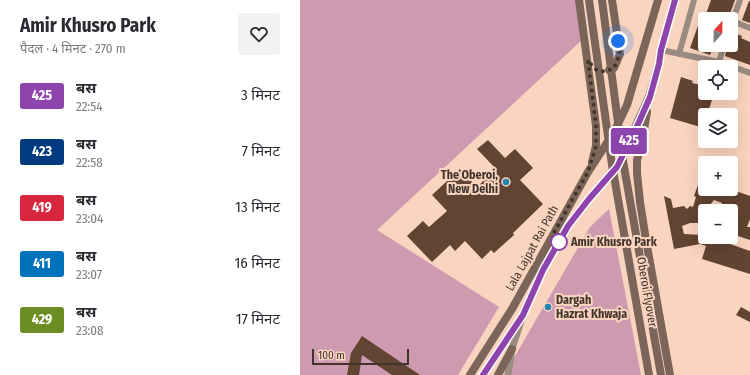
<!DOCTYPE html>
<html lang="hi">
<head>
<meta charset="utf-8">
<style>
	:root { --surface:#fff; --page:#f2f2f3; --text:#2b2b33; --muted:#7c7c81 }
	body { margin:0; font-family:"Fira Sans Condensed","Noto Sans Devanagari",sans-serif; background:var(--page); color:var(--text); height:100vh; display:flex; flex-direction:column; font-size:15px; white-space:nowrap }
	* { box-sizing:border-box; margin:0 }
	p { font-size:13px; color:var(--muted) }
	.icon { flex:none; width:22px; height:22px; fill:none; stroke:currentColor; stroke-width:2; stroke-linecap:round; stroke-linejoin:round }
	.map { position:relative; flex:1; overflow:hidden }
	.details { display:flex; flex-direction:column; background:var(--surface); width:300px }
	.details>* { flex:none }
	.badge { padding:0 8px; border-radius:3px; font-size:14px; line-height:26px }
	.needle { width:26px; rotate:22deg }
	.fabs { position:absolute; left:398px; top:12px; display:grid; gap:8px }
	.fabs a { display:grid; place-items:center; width:40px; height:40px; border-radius:4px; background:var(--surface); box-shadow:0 4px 16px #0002; font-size:20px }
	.scale { position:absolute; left:12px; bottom:10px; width:97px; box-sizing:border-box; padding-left:4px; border:2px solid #42342b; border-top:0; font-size:11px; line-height:14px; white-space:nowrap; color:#42342b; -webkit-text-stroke:3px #f9d4bf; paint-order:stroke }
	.you { position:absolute; width:20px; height:20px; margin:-10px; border:3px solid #fff; border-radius:50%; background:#1a73e8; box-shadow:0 0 0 6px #1a73e833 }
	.map>.badge { position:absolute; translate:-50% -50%; box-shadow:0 0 0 2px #fff }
	.round { display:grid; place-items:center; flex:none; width:42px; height:42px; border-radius:4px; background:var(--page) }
	.summary { display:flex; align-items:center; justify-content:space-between; height:68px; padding:0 20px }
	h1 { font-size:19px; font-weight:700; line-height:30px }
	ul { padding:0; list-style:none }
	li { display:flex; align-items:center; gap:12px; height:56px; padding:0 20px }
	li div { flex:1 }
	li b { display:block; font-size:15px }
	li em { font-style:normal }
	li .badge { min-width:44px; font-weight:700; text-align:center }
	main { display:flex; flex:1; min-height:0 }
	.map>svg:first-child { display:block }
</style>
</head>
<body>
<main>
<section class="details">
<div class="summary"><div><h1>Amir Khusro Park</h1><p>पैदल · 4 मिनट · 270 m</p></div><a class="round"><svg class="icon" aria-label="heart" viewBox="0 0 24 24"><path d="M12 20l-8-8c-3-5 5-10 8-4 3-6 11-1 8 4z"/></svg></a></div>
<ul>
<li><span class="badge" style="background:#8e44ad;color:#fff">425</span><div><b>बस</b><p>22:54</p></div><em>3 मिनट</em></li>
<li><span class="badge" style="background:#003b80;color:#fff">423</span><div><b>बस</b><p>22:58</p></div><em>7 मिनट</em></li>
<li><span class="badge" style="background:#d7263d;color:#fff">419</span><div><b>बस</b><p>23:04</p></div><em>13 मिनट</em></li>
<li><span class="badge" style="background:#0072bc;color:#fff">411</span><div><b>बस</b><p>23:07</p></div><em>16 मिनट</em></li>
<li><span class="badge" style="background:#6b8e23;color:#fff">429</span><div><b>बस</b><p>23:08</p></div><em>17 मिनट</em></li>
</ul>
</section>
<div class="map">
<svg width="450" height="375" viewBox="0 0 450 375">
	<rect width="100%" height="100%" fill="#f9d4bf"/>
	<g fill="#cd9ab0">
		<path d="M0,0H277L283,39L77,230L199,307L158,375H0Z"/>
		<path d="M309,209L341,375H204L290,227Z"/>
	</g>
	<g fill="#624432">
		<path d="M411,0H435L428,19H420L406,14Z"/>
		<path d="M449,1H450V23L442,20Z"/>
		<path d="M400,20L405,21V45H414L410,55L390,48Z"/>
		<path d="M431,32L442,36L441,38L450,42V65L425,56L428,45H431Z"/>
		<path d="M381,77L393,81L392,83L405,86L402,97L412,100L407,115H405L404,128L370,118Z"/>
		<path d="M188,140L205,158L215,149L233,168L220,180L243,204L213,233L214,235L194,253L191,250L182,259L165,241L155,251L150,245L132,262L107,236L123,221L129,227L147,211L132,195L160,169L177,187L196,169L177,149Z"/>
		<path d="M398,185L405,188V189H430L450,196V219L447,227H450V240L432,234L433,231H431V211H420L422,203L414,200L409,206V211H405V220L397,223H390L382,226L384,234L403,235H405V237H410L450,251V274L402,259L406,246L400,244L374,249L364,196L371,199L373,208L384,206L387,209L390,206L393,207L396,197L394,196Z"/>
		<path d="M441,307L450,312V322L436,315Z"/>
		<path d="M62,336L120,375H92L62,355L59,375H47L51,353Z"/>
	</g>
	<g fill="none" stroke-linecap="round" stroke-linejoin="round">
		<g stroke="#9b8c83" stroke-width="6">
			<path d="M432,21L450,28"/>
			<path d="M431,25L440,0"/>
			<path d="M361,50L419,62L450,73"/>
			<path d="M379,54L394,0"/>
			<path d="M419,62L424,45"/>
		</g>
		<path stroke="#9b8c83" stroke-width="7" d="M208,375L212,349L221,321"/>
		<g stroke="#7b6559" stroke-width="8">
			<path d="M279,0L296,126V146L292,162"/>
			<path d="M289,0L312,165L349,375"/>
			<path d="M302,0L323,161L361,375"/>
			<path d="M309,70L314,68L320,54L312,0"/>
			<path d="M347,112L341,147L337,160V173L340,202L346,240L370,375"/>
			<path d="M170,375L212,309L288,172L314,132L327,105L358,0"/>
			<path d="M183,375L223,315L243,269L268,226L289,199L317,167L349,97L359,64L361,50L375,0"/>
			<path d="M198,375L212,349"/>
		</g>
	</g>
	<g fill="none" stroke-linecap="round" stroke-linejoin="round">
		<g stroke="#fff" stroke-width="9">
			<path id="line" d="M183,375L223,315L243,270L268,226L289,199L317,167L339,122L350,97L359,64L361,50L375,0"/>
		</g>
		<use href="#line" stroke="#8e44ad" stroke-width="6"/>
		<path stroke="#42342b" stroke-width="4" stroke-dasharray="0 7.2" d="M259,242L252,236L288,172L296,146V126L288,60C296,72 300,74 314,68L320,54L318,41"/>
	</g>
	<g fill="#2085af" stroke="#f9d4bf" stroke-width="1.5">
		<circle cx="206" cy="182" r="4"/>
		<circle cx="248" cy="307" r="4"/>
	</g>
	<circle fill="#fff" stroke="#8e44ad" stroke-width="2" cx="259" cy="242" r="8"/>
	<g text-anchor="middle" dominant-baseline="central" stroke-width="4" stroke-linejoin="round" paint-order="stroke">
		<g font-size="12" font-weight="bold" fill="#42342b" stroke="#f9d4bf" text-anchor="end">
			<text x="198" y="175">The Oberoi,<tspan x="198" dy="14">New Delhi</tspan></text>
			<text x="256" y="300" text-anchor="start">Dargah<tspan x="256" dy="14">Hazrat Khwaja</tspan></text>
		</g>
		<g font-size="12" font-weight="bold" fill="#42342b" stroke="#f9d4bf" text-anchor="start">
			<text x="271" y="242">Amir Khusro Park</text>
		</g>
		<g font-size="12" fill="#42342b" stroke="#f9d4bf">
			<text transform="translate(232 248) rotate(-61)">Lala Lajpat Rai Path</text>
			<text transform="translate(347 292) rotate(80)">Oberoi Flyover</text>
		</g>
	</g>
</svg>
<div class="fabs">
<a><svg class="needle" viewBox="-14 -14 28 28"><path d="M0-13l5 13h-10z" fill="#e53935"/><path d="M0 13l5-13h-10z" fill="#7c7c81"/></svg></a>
<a><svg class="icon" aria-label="locate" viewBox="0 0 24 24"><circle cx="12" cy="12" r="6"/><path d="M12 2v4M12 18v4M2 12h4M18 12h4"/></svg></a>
<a><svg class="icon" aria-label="layers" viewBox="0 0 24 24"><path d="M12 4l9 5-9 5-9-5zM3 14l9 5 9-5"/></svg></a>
<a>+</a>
<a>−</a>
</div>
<div class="scale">100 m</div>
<div class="you" style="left:318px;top:41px"></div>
<b class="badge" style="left:329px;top:141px;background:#8e44ad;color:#fff">425</b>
</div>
</main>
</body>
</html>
